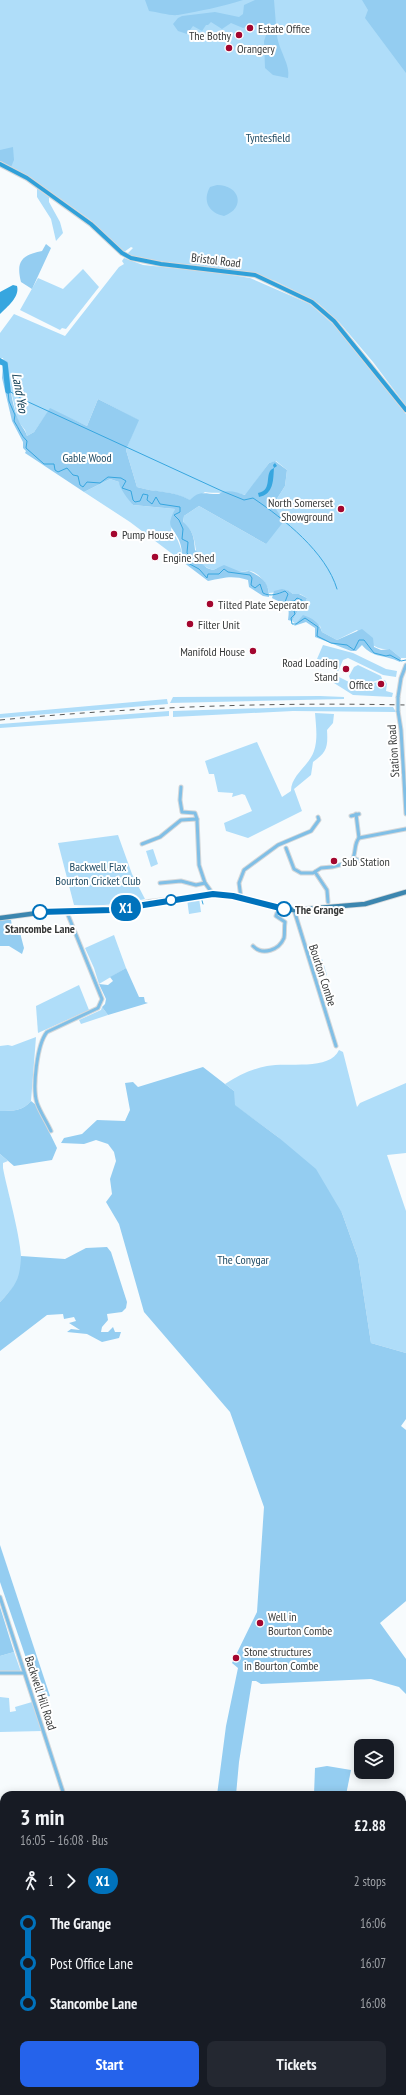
<!DOCTYPE html>
<html lang="en">
<head>
<meta charset="utf-8">
<style>
	:root { --surface:#171b24; --page:#242831; --text:#f1f3f6; --muted:#9ea1a6; --accent:#2563eb }
	body { margin:0; font-family:"PT Sans Narrow",sans-serif; background:var(--page); color:var(--text); height:100vh; display:flex; flex-direction:column; font-size:15px; white-space:nowrap }
	* { box-sizing:border-box; margin:0 }
	p { font-size:13px; color:var(--muted) }
	.icon { flex:none; width:22px; height:22px; fill:none; stroke:currentColor; stroke-width:2; stroke-linecap:round; stroke-linejoin:round }
	.map { position:relative; flex:1; overflow:hidden }
	.panel { position:absolute; left:0px; top:1791px; width:406px; height:304px; display:flex; flex-direction:column; background:var(--surface); border-radius:12px 12px 0 0; box-shadow:0 2px 10px #0003 }
	.panel>* { flex:none }
	.badge { padding:0 8px; border-radius:13px; font-size:14px; line-height:26px }
	.tools { position:absolute; left:354px; top:1739px; display:grid; gap:8px }
	.tools a { display:grid; place-items:center; width:40px; height:40px; border-radius:8px; background:var(--surface); box-shadow:0 2px 10px #0003; font-size:20px }
	.map>.badge { position:absolute; translate:-50% -50%; box-shadow:0 0 0 2px #fff }
	.legs { display:flex; align-items:center; gap:6px; height:44px; padding:0 20px; font-size:13px }
	.legs p { margin-inline-start:auto }
	.headline { display:flex; align-items:center; justify-content:space-between; height:68px; padding:0 20px }
	h1 { font-size:22px; font-weight:700; line-height:30px }
	.action { display:flex; gap:8px; margin-top:auto; padding:8px 20px }
	.action a { flex:1; height:46px; border-radius:8px; background:var(--accent); color:#fff; font-size:16px; font-weight:700; line-height:46px; text-align:center }
	.action a+a { background:var(--page); color:var(--text) }
	ul { padding:0 20px; list-style:none }
	li { display:flex; align-items:center; gap:14px; height:40px; font-size:15px }
	li i { display:grid; place-items:center; width:6px; height:100%; margin:0 5px; background:currentColor }
	li i::after { content:''; width:10px; height:10px; margin:-5px; border:3px solid; border-radius:50%; background:var(--surface) }
	li p { margin-inline-start:auto }
	li:first-child i { background:linear-gradient(#0000 50%,currentColor 0) }
	li:last-child i { background:linear-gradient(currentColor 50%,#0000 0) }
	.map>svg:first-child { display:block }
</style>
</head>
<body>
<div class="map">
<svg width="406" height="2095" viewBox="0 0 406 2095">
	<rect width="100%" height="100%" fill="#f7fbfd"/>
	<g fill="#afddf9">
		<path d="M0,0H406V406L373,362L339,322L319,304L309,298L275,281L250,273L196,265L167,263L131,256L127,254L133,248L131,247L124,252L89,219L26,175L0,162Z"/>
		<path d="M37,188L49,197V202L60,222L63,233L56,241L51,219L37,197Z"/>
		<path d="M124,258L143,265L214,272L250,278L310,304L334,325L406,414V658H401L390,649C374,651 367,640 357,630L337,640L322,632L320,626L303,616L296,624L292,621L299,609L305,605L307,598L300,594H293L289,591L269,593C268,584 259,572 249,571C246,570 243,572 240,572C228,571 226,564 213,570C186,562 204,537 183,523L184,516L199,506L266,544L273,505L285,486L287,470L276,461L269,463L246,495C231,491 219,494 205,492L191,501C173,490 155,493 137,487L126,450L138,420L98,399L87,426L50,409L34,432L27,436L25,430L18,421L3,358H0V333L14,314L65,336L119,267L124,264L122,261Z"/>
		<path d="M83,269L99,287L66,329L62,328L60,330L20,310L38,278L63,289Z"/>
		<path d="M110,479L119,482L133,505L175,509L171,530C179,540 182,549 183,562L130,522L84,492Z"/>
		<path d="M323,645L353,653L386,669L397,671L396,677L383,675L348,658L343,660L337,674V667L332,665L327,666L317,659Z"/>
		<path d="M358,665L381,676L382,679L362,685L351,682L349,676L354,667Z"/>
		<path d="M315,671L339,677L359,687L385,680L387,684L386,691L393,693L392,697L353,695Z"/>
		<path d="M320,696L344,697V699L170,703L173,697Z"/>
		<path d="M167,699L168,704L0,718V714Z"/>
		<path d="M297,707H393L396,712L293,711L173,717V711Z"/>
		<path d="M169,711V716L0,728V724Z"/>
		<path d="M315,713L334,714L333,723L327,730C328,747 327,752 313,762L311,775L294,789L302,811L248,838L226,831L224,823L252,811L245,795L242,794L232,797L233,793L218,792L214,774H209L205,761L257,742L282,797L291,791C291,775 309,766 314,751C318,739 316,726 315,713Z"/>
		<path d="M118,835L132,874L145,899C121,905 99,906 74,905L58,843Z"/>
		<path d="M153,849L158,864L151,867L146,851Z"/>
		<path d="M199,898L201,912L189,914L187,899Z"/>
		<path d="M114,935L126,968L99,984L94,968L85,948Z"/>
		<path d="M322,959L327,975L320,978L314,962Z"/>
		<path d="M79,985L89,1010L38,1033L36,1006Z"/>
		<path d="M102,1007L108,1015L81,1024L79,1020L101,1010Z"/>
		<path d="M36,1037L31,1101C23,1111 13,1111 0,1111V1046L8,1045L12,1046Z"/>
		<path d="M339,1050L343,1052L357,1107L360,1103L406,1083V1153L387,1155L406,1211V1353L371,1343L358,1258L342,1213L278,1137L234,1105V1091L225,1084C239,1075 252,1069 267,1066C287,1062 330,1071 339,1050Z"/>
		<path d="M0,1154L8,1161L3,1163V1168C7,1191 27,1256 20,1275C17,1286 7,1294 0,1302Z"/>
		<path d="M14,1652L21,1672H0V1656Z"/>
		<path d="M0,1697L9,1698L10,1712L16,1711L15,1707L32,1702L42,1731L0,1732Z"/>
		<path d="M129,2091H363L361,2095H129Z"/>
	</g>
	<g fill="#94cdf1">
		<path d="M145,0H243C221,7 200,11 178,15C170,16 158,12 149,11Z"/>
		<path d="M255,0H274L276,25H251L243,28L231,23L222,29L211,22L208,25H206L202,31L193,26L187,34L178,31L173,24L178,18L182,16L215,12L239,17L243,14L244,5Z"/>
		<path d="M362,0H406V73L365,18L368,10Z"/>
		<path d="M266,35H277C278,49 291,65 288,78L273,75L265,68L264,41Z"/>
		<path d="M13,147L14,160L11,167L0,162V150Z"/>
		<path d="M217,185C240,185 246,208 224,216C209,213 202,201 210,187Z"/>
		<path d="M46,244L51,248L32,289L21,282C16,262 21,255 42,251Z"/>
		<path d="M0,358L8,362C9,381 11,401 18,419C20,425 25,429 27,436L34,432L50,408L87,426L98,399L139,420L126,450L137,487C156,493 172,490 190,500C199,490 205,494 217,494C222,494 218,493 223,492C230,490 239,493 245,495L269,463L275,461L287,470L285,486L273,505L284,521L266,544L199,506L184,516L183,522C193,530 194,537 195,550L201,555L199,561L207,568L213,570L224,565L241,572L249,571C262,577 269,582 269,597L263,596L249,587L248,580C231,575 224,578 208,581L183,562C182,554 182,547 179,540C171,524 166,528 175,509L133,505C128,499 119,488 119,482L110,479L84,492L25,453L26,451L23,448V442L12,421L2,378L3,365H0Z"/>
		<path d="M282,589L289,591L293,594H299L307,598L305,605L299,609L292,621L288,620C291,603 285,605 272,598L274,591Z"/>
		<path d="M303,615C312,618 319,622 322,632L337,640L362,629L373,638L374,647L381,650L390,649L401,658L400,662C384,654 374,659 362,645L356,651H351L315,637V628L306,622L294,626Z"/>
		<path d="M0,920H11L12,926L18,925L24,948L22,954L9,946H0Z"/>
		<path d="M126,968L139,997H144L145,1002L148,1003L108,1015L102,1007L105,1004L106,999L99,984L108,985L113,981L110,977Z"/>
		<path d="M203,1067L234,1091L235,1105L278,1137L316,1169L342,1213L358,1258L371,1343L406,1353V1419L401,1426L406,1430V1601L380,1623L406,1659V1694L399,1687L371,1679L261,1684L256,1681H252L239,1762L236,1795H217L226,1726L238,1668L232,1663L257,1612L264,1507L230,1412L144,1312L119,1224L106,1202L112,1194L110,1179L116,1161L114,1152L108,1144L96,1140L84,1144L61,1143L64,1138L82,1134L97,1120L125,1121L130,1110L125,1083L133,1082L138,1087Z"/>
		<path d="M31,1101L36,1105L57,1148L52,1160L14,1166L0,1154V1111C13,1111 23,1111 31,1101Z"/>
		<path d="M107,1247L111,1252L127,1302L126,1308L122,1312L107,1314L108,1320L102,1327L101,1332H108L113,1327L115,1332H121L119,1338L102,1342L87,1334L67,1332L71,1329L80,1330L69,1323L76,1321L74,1317L64,1319L63,1314L47,1315L0,1351V1302C16,1285 20,1280 21,1256L65,1259L86,1248Z"/>
		<path d="M0,1545L50,1696L40,1699L0,1582Z"/>
		<path d="M0,1607L14,1652L0,1656Z"/>
		<path d="M327,1766L351,1770L346,1795H314L315,1768Z"/>
		<path d="M402,1854H406V1885L402,1878Z"/>
	</g>
	<g fill="#37a6df">
		<path d="M13,285L17,286C20,297 7,307 0,314V292Z"/>
		<path d="M275,463L277,466L274,468C273,480 274,494 259,497L258,493C274,490 263,472 274,468L273,465Z"/>
	</g>
	<g fill="none" stroke-linecap="round" stroke-linejoin="round">
		<g stroke="#37a6df" stroke-width="1">
			<path d="M8,391L9,401L15,415L14,421C19,428 21,436 27,441L26,448L44,464H54L55,470L58,472L67,468L73,475L78,476L80,485L83,487L87,482L100,483L108,477L121,478L126,481L122,488L131,491L133,500L135,502L140,501L143,494L148,495L147,500L152,504L156,497L160,504L180,507V512L174,515L179,520L183,529L182,539L188,542L187,553L193,559L186,562L199,569L207,578L208,574H219L224,569L228,572L250,575L252,578L251,585L255,588L260,584L263,593C270,597 278,594 285,591L288,594L285,602L294,601L297,598L302,600V604L293,608L295,614L291,618L292,624H296L305,618L318,627L317,636L331,643L347,645L354,650L359,640H364L374,653L386,656L390,655L401,661L406,660"/>
			<path d="M9,391L24,400L222,491L244,500L253,498C284,519 326,552 337,589"/>
			<path d="M201,897L203,904"/>
		</g>
		<path stroke="#37a6df" stroke-width="5.5" d="M0,361L5,364L8,391"/>
		<g stroke="#d5d8da" stroke-width="5">
			<g id="street">
				<path d="M398,697L401,678L406,665"/>
				<path d="M398,711L401,730L406,814"/>
				<path d="M181,787L180,800L182,812L195,813L197,819"/>
				<path d="M356,814L359,838"/>
				<path d="M351,816L359,814"/>
				<path d="M142,844L160,837L181,820L197,819L199,865L205,883L213,894"/>
				<path d="M286,848L294,869L301,873H313L321,868L332,867L351,862C357,854 353,845 359,838L406,829"/>
				<path d="M354,858L360,861"/>
				<path d="M315,872L327,890L328,902"/>
				<path d="M160,883L181,881L196,885L205,883"/>
				<path d="M241,898L239,883L244,870L278,845L311,831L319,820L318,817"/>
				<path d="M294,910L336,1046"/>
				<path d="M253,946C263,956 279,950 284,938C285,933 284,927 285,922L276,916L279,908"/>
				<path d="M51,1131C47,1122 40,1112 37,1103C32,1088 37,1044 47,1032L98,1008L102,999L66,910"/>
				<path d="M0,1597L64,1795"/>
				<path d="M0,1673H24"/>
				<path d="M402,1841H406"/>
				<path d="M0,1889L4,1888"/>
				<path d="M127,2095V2091"/>
			</g>
		</g>
		<g stroke="#d5d8da" stroke-width="6">
			<path id="secondary" d="M0,164L27,178L91,224L122,253L131,258L161,264L255,275L312,302L334,321L406,410"/>
		</g>
		<g stroke="#d5d8da" stroke-width="6">
			<path id="primary" d="M0,918L53,911L124,908L149,902L213,894L233,896L279,908L294,910L365,904L406,892"/>
		</g>
		<use href="#street" stroke="#80bfe6" stroke-width="3"/>
		<use href="#secondary" stroke="#30a0d9" stroke-width="4"/>
		<use href="#primary" stroke="#3c86af" stroke-width="4.5"/>
		<path stroke="#565858" stroke-width="1" stroke-dasharray="5 5" stroke-linecap="butt" d="M0,720C135,707 271,702 406,705"/>
		<g stroke="#d5d8da" stroke-width="5" stroke-linecap="butt">
			<path id="street-bridge" d="M398,697V711"/>
		</g>
		<use href="#street-bridge" stroke="#80bfe6" stroke-width="3"/>
	</g>
	<g fill="none" stroke-linecap="round" stroke-linejoin="round">
		<g stroke="#fff" stroke-width="9">
			<path id="line-1" d="M40,912L112,910L213,894L233,896L284,909"/>
		</g>
		<use href="#line-1" stroke="#0072bc" stroke-width="6"/>
	</g>
	<g fill="#a3062f" stroke="#fff" stroke-width="1.5">
		<circle cx="250" cy="28" r="4"/>
		<circle cx="239" cy="35" r="4"/>
		<circle cx="229" cy="48" r="4"/>
		<circle cx="341" cy="509" r="4"/>
		<circle cx="114" cy="534" r="4"/>
		<circle cx="155" cy="557" r="4"/>
		<circle cx="210" cy="604" r="4"/>
		<circle cx="190" cy="624" r="4"/>
		<circle cx="253" cy="651" r="4"/>
		<circle cx="346" cy="669" r="4"/>
		<circle cx="381" cy="684" r="4"/>
		<circle cx="334" cy="861" r="4"/>
		<circle cx="260" cy="1623" r="4"/>
		<circle cx="236" cy="1658" r="4"/>
	</g>
	<g fill="#fff" stroke="#0072bc" stroke-width="2">
		<circle cx="171" cy="900" r="5"/>
		<circle cx="284" cy="909" r="7"/>
		<circle cx="40" cy="912" r="7"/>
	</g>
	<g text-anchor="middle" dominant-baseline="central" stroke-width="4" stroke-linejoin="round" paint-order="stroke">
		<g font-size="12" fill="#383a3a" stroke="#fff" text-anchor="start">
			<text x="258" y="28">Estate Office</text>
			<text x="231" y="35" text-anchor="end">The Bothy</text>
			<text x="237" y="48">Orangery</text>
			<text x="333" y="502" text-anchor="end">North Somerset<tspan x="333" dy="14">Showground</tspan></text>
			<text x="122" y="534">Pump House</text>
			<text x="163" y="557">Engine Shed</text>
			<text x="218" y="604">Tilted Plate Seperator</text>
			<text x="198" y="624">Filter Unit</text>
			<text x="245" y="651" text-anchor="end">Manifold House</text>
			<text x="338" y="662" text-anchor="end">Road Loading<tspan x="338" dy="14">Stand</tspan></text>
			<text x="373" y="684" text-anchor="end">Office</text>
			<text x="342" y="861">Sub Station</text>
			<text x="268" y="1616">Well in<tspan x="268" dy="14">Bourton Combe</tspan></text>
			<text x="244" y="1651">Stone structures<tspan x="244" dy="14">in Bourton Combe</tspan></text>
		</g>
		<g font-size="12" fill="#214d66" stroke="#fff">
			<text x="268" y="137">Tyntesfield</text>
			<text x="87" y="457">Gable Wood</text>
			<text x="98" y="866">Backwell Flax<tspan x="98" dy="14">Bourton Cricket Club</tspan></text>
			<text x="243" y="1259">The Conygar</text>
		</g>
		<g font-size="12" fill="#383a3a" stroke="#fff">
			<text transform="translate(216 260) rotate(7)">Bristol Road</text>
			<text transform="translate(393 751) rotate(-94)">Station Road</text>
			<text transform="translate(323 975) rotate(72)">Bourton Combe</text>
			<text transform="translate(41 1693) rotate(72)">Backwell Hill Road</text>
		</g>
		<g font-size="12" font-weight="bold" fill="#383a3a" stroke="#fff" text-anchor="start">
			<text x="295" y="909">The Grange</text>
			<text x="40" y="928" text-anchor="middle">Stancombe Lane</text>
		</g>
		<g font-size="13" font-style="italic" fill="#0f3d54" stroke="#fff">
			<text transform="translate(20 393) rotate(80)">Land Yeo</text>
		</g>
	</g>
</svg>
<div class="tools">
<a><svg class="icon" aria-label="layers" viewBox="0 0 24 24"><path d="M12 4l9 5-9 5-9-5zM3 14l9 5 9-5"/></svg></a>
</div>
<b class="badge" style="left:126px;top:908px;background:#0072bc;color:#fff">X1</b>
<section class="panel">
<div class="headline"><div><h1>3 min</h1><p>16:05 – 16:08 · Bus</p></div><b>£2.88</b></div>
<div class="legs"><svg class="icon" aria-label="walk" viewBox="0 0 24 24"><circle cx="13" cy="4" r="2"/><path d="M13 8l-2 6 4 7M11 14l-3 7M7 12l3-4h3l4 4"/></svg>1<svg class="icon" aria-label="forward" viewBox="0 0 24 24"><path d="M9 5l7 7-7 7"/></svg><b class="badge" style="background:#0072bc;color:#fff">X1</b><p>2 stops</p></div>
<ul>
<li><i style="color:#0072bc"></i><b>The Grange</b><p>16:06</p></li>
<li><i style="color:#0072bc"></i><span>Post Office Lane</span><p>16:07</p></li>
<li><i style="color:#0072bc"></i><b>Stancombe Lane</b><p>16:08</p></li>
</ul>
<div class="action"><a>Start</a><a>Tickets</a></div>
</section>
</div>
</body>
</html>
